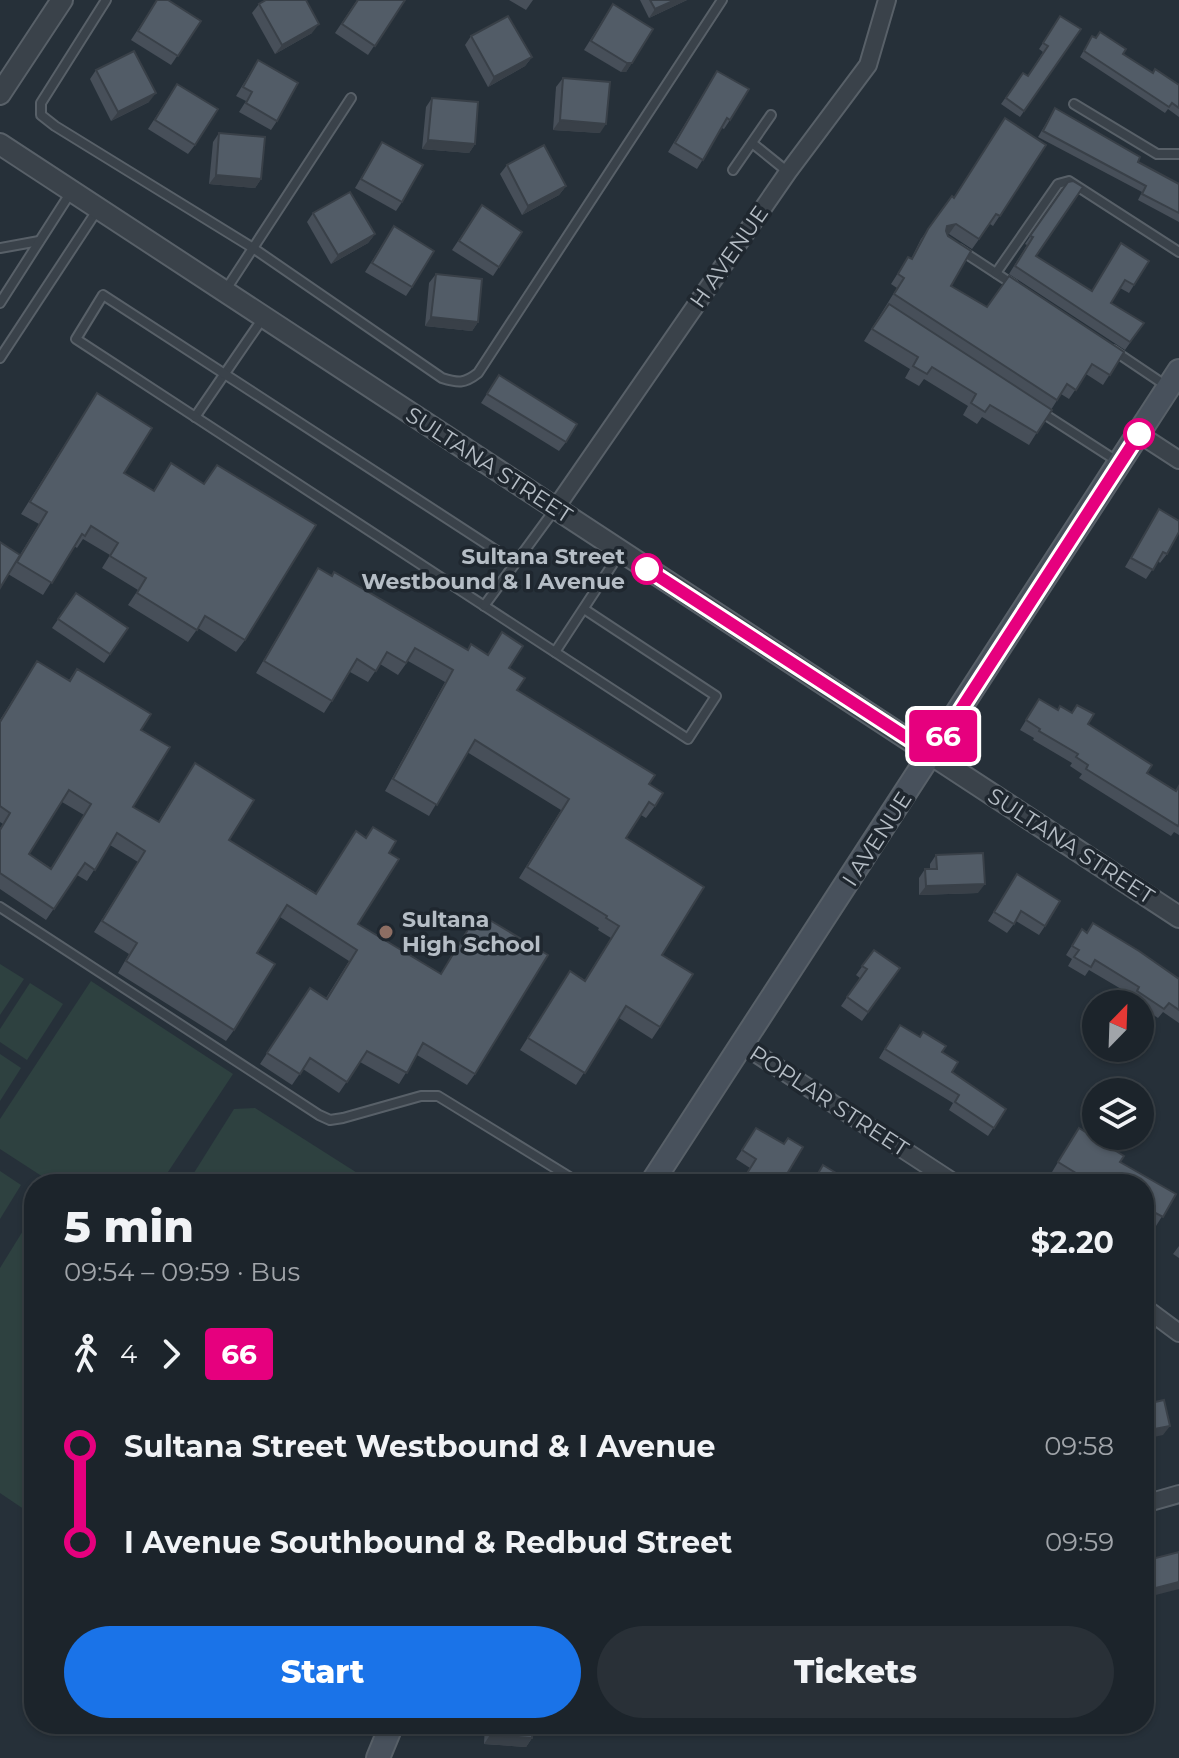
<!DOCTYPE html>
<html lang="en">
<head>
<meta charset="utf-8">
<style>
	:root { --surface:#1c242b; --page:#293037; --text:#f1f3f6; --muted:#a0a4a9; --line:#3a4147; --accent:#1a73e8 }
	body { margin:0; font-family:Montserrat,sans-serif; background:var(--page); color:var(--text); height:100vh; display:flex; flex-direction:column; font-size:30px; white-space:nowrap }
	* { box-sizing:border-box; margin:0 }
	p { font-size:26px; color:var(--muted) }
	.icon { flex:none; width:44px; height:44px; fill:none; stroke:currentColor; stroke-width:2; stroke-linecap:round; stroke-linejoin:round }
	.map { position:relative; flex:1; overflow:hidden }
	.drawer { position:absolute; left:24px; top:1174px; width:1130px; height:560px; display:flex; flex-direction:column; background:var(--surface); border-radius:32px; box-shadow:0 2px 6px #0004,0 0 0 2px var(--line) }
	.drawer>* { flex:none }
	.badge { padding:0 16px; border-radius:6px; font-size:28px; line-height:52px }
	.needle { width:52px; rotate:23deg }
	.tools { position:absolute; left:1082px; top:990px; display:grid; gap:16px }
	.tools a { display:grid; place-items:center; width:72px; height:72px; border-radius:50%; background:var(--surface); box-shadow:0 2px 6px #0004,0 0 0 2px var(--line); font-size:40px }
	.map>.badge { position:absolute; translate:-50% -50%; box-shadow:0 0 0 4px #fff }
	.legs { display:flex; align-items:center; gap:12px; height:88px; padding:0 40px; font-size:26px }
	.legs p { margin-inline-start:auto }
	.overview { display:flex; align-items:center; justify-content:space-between; height:136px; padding:0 40px }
	h1 { font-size:44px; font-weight:800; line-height:60px }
	.primary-button { display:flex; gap:16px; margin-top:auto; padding:16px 40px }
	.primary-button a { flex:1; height:92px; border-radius:48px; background:var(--accent); color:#fff; font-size:32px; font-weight:800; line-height:92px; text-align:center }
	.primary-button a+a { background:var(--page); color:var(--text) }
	ul { padding:0 40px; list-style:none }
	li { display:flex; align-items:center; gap:28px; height:96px; font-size:30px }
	li i { display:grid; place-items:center; width:12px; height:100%; margin:0 10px; background:currentColor }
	li i::after { content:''; width:20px; height:20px; margin:-10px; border:6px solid; border-radius:50%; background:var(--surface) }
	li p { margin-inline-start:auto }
	li:first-child i { background:linear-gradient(#0000 50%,currentColor 0) }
	li:last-child i { background:linear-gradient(currentColor 50%,#0000 0) }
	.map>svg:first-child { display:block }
</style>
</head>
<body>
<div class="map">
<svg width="1179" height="1758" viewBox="0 0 1179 1758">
	<rect width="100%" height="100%" fill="#263039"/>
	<g fill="#2e4140">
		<path d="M0,964L24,979L0,1015Z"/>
		<path d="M91,981L233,1074L160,1184H54L0,1149V1119Z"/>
		<path d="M30,983L63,1004L27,1060L0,1042V1029Z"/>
		<path d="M0,1054L21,1068L0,1101Z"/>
		<path d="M255,1108L373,1183V1184H187L234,1109Z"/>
		<path d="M0,1171L21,1185L0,1219Z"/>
		<path d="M34,1213V1516L0,1493V1268Z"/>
	</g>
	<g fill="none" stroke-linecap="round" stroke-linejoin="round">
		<g stroke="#586068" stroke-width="12">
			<g id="service">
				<path d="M106,0L41,103V115L55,126L253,248L442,378C458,383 464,384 478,373L722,0"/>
				<path d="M1074,104L1157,154H1179"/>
				<path d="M752,143L788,172"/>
				<path d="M733,170L771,115"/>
				<path d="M0,248L39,241"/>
				<path d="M959,249L1014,285"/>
				<path d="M996,273L1058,184L1069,181L1179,252"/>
				<path d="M225,291L351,98"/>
				<path d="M0,303L71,192"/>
				<path d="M1113,350L1168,387"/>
				<path d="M0,358L98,209"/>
				<path d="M1041,412L1117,461"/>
				<path d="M195,417L263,318"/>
				<path d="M514,562L103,295L76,339L688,739L716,696L584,609"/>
				<path d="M484,606L555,509"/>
				<path d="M555,652L620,553"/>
				<path d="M0,907L319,1115L330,1120L343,1118L421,1096H438L581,1184"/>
			</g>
		</g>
		<g stroke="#586068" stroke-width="20">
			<g id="minor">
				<path d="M1139,434L1179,460"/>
				<path d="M555,509L788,172L868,65L887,0"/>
				<path d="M743,1045L956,1184"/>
				<path d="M1144,1307L1179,1333"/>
				<path d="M1144,1504L1179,1494"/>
			</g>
		</g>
		<g stroke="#586068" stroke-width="24">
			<g id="tertiary">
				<path d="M0,94L62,0"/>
				<path d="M0,144L1179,917"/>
			</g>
		</g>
		<g stroke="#586068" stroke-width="26">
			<g id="secondary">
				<path d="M651,1184L1179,371"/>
				<path d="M378,1758L392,1724"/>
			</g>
		</g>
		<use href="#service" stroke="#3a424a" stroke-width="8"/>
		<use href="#minor" stroke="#3a424a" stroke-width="16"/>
		<use href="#tertiary" stroke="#3a424a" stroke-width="20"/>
		<use href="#secondary" stroke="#48515c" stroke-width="22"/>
	</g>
	<g fill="#474f59" fill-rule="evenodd">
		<path d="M157,0L201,21L171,65L131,40Z"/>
		<path d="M357,0H405L368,55L335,33Z"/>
		<path d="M509,0H533L526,10Z"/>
		<path d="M640,0H687L649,18Z"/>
		<path d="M259,4L312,33L275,54L252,13Z"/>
		<path d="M607,13L653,29L626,72H621L584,50Z"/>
		<path d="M1060,16L1081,29L1020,117L1001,104L1023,73L1028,76L1043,52L1039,49Z"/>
		<path d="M471,36L532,57L525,66L488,87L465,45Z"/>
		<path d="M1092,36L1153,73L1179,85V117L1168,109L1165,113L1080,57Z"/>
		<path d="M258,60L277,121L271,130L239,112L246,101L236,96Z"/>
		<path d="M96,70L149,102L111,121L90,79Z"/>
		<path d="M717,71L730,120L724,129L722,128L697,169L668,152Z"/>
		<path d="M563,78L600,133L553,130L556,87Z"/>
		<path d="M177,84L195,145L188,154L148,129Z"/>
		<path d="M432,98L475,144L469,153L422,149L426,107Z"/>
		<path d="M1055,108L1138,162L1179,184V222L1138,200L1142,192L1038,137Z"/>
		<path d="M219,133L261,179L255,188L209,184L213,142Z"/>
		<path d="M382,142L402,202L396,211L355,188Z"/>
		<path d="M1046,145L993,226L990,224L972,249L949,234H948L951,286L987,307L1124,352L1103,385L1086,374L1069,399L1061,394L1029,445L982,417L977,424L963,415L968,406L924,379L919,386L905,378L910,369L864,341L897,288L891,284L908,257L911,259L921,239L952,196L953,197Z"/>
		<path d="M507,165L566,186L559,195L522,215L500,174Z"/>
		<path d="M1068,182L1036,256L1092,291L1149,261L1129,293L1120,288L1111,303L1144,323L1125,350L1009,274L1027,245L1025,244Z"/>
		<path d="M482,205L522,232L493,276L452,250Z"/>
		<path d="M313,213L375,234L368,243L331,264L307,222Z"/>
		<path d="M394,226L412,287L406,296L365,272Z"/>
		<path d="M436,274L478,322L472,331L425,326L429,283Z"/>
		<path d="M499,375L566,442L559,451L481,403Z"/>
		<path d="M97,393L124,473L153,491L171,463L204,484L217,465L245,640L236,652L198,628L188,642L128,605L138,590L102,568L110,555L83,539L77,548L74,546L43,595L8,574L39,524L21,514Z"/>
		<path d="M1159,509L1167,554L1160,563L1158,561L1146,579L1125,567Z"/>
		<path d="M318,568L468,650L488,654L502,632L509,668L517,690L649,784L655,806L646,818L641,815L626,838L662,955L660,1027L652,1039L619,1018L576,1085L520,1050L570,971L585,980L611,938L598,930L599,928L519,878L561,810L467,752L429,816L385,791L445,682L408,661L398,675L380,664L368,682L350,672L324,713L256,673Z"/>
		<path d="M76,593L128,628L104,663L52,628Z"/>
		<path d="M37,661L69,680L77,669L141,730L133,807L158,822L195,763L229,840L316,893L356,831L366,838L373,827L389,853L358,924L441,974L478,913L475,1074L467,1085L417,1055L399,1084L360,1062L339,1093L303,1069L292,1085L260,1064L310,988L326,998L349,961L280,917L257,953L234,1030L226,1041L118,973L129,954L94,932L138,862L110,845L87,881L77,875L46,920L0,889V828L3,824L0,822V720ZM62,802L84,815L51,868L29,854Z"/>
		<path d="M1039,699L1057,710L1072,713L1077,705L1088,724L1147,773L1176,791L1179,786V835L1174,832L1171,836L1079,778L1082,774L1070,766L1072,763L1033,740L1034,738L1020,730Z"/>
		<path d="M936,855L978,893L919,895V878L925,869H930V864Z"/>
		<path d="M1017,874L1045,926L1039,935L1016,921L1007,933L988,921Z"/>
		<path d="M1093,923L1179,979V1023L1163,1012L1158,1018L1140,1006V1004H1137L1130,1000L1133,996L1089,970L1085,976L1068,966L1072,959L1066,955L1082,929L1087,932Z"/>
		<path d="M874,950L900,968L862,1021L841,1006L860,978L856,975Z"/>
		<path d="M894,1033L942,1052L952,1072L1006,1109L988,1136L949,1110L953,1103L879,1058Z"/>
		<path d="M756,1128L783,1144L781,1184H740L750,1168L736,1159Z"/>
		<path d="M1079,1128L1124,1156L1120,1162L1176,1194L1156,1226L1144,1219V1184H1072L1052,1172Z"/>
		<path d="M1179,1246V1258L1173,1254Z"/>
		<path d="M485,1724H533L532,1738L526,1747L484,1744Z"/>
	</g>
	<g fill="#394048">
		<path d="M675,0H687L649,18L655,9Z"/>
		<path d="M319,24L312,33L275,54L282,45Z"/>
		<path d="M532,57L525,66L488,87L494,77Z"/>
		<path d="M627,63H632L626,72H621Z"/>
		<path d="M156,93L149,102L111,121L118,112Z"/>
		<path d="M560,120L606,124L600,133L553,130Z"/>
		<path d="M428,140L475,144L469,153L422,149Z"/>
		<path d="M216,175L261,179L255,188L209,184Z"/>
		<path d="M566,186L559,195L522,215L528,206Z"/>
		<path d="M956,224L949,234L941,236L947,226Z"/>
		<path d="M375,234L368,243L331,264L338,255Z"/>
		<path d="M431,317L478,322L472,331L425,326Z"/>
		<path d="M985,884L978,893L919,895L926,886Z"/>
		<path d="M1170,1426L1163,1435L1144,1439V1431Z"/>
		<path d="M1179,1582V1589L1144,1598V1591Z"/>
		<path d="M490,1735L532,1738L526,1747L484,1744Z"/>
	</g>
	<g fill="#525c67" stroke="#394048" stroke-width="2" fill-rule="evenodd">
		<path d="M157,0H168L201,21L178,56L138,31Z"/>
		<path d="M266,0H306L319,24L282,45L259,4Z"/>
		<path d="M358,0H405L375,46L342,24Z"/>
		<path d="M650,0H675L655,9Z"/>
		<path d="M613,4L653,29L632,63H627L591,41Z"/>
		<path d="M508,16L532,57L494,77L471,36Z"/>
		<path d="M1060,16L1081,29L1024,111L1006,98L1023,73L1028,76L1048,46L1043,43Z"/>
		<path d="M1100,32L1126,49L1123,54L1153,73L1155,69L1179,85V108L1172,103L1169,107L1084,51L1092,36L1096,38Z"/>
		<path d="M134,51L156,93L118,112L96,70Z"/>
		<path d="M258,60L298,83L277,121L246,103L252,92L243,87Z"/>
		<path d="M717,71L749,89L730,120L727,118L703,160L675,143Z"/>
		<path d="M563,78L610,82L606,124L560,120Z"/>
		<path d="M177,84L218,109L195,145L155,120Z"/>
		<path d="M432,98L478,102L475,144L428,140Z"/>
		<path d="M1055,108L1140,157L1138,162L1179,184V213L1142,194L1146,186L1043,131Z"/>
		<path d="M1005,118L1046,145L1000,216L996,214L979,239L956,224L947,226L946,231L948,236L971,251L951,286L987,307L1009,276L1124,352L1110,375L1092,364L1076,390L1067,384L1057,400L894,294L904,278L898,274L908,257L912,259L928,229L952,196L954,198Z"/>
		<path d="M219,133L265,137L261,179L216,175Z"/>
		<path d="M382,142L423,165L402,202L361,179Z"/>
		<path d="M544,145L566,186L528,206L507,165Z"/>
		<path d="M1073,181L1083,187L1036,256L1092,291L1121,243L1149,261L1134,285L1125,280L1111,303L1144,323L1130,342L1015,266L1033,237L1030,236L1068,182Z"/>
		<path d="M350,192L375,234L338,255L313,213Z"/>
		<path d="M482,205L522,232L499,267L459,241Z"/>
		<path d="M394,226L434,251L412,287L372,263Z"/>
		<path d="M436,274L482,279L478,322L431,317Z"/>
		<path d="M889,304L1052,410L1037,433L990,405L985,412L971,403L976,394L932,367L927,374L913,366L918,357L872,329Z"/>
		<path d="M499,375L577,424L566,442L487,394Z"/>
		<path d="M97,393L152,428L124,473L154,491L171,463L204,484L217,465L316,525L245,640L205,616L197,630L137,593L146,578L110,556L118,543L91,526L85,536L82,534L52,583L17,562L47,512L30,502Z"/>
		<path d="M1159,509L1179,521V532L1167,554L1163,552L1153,570L1131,558Z"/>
		<path d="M0,542L20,555L0,588Z"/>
		<path d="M318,568L332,576L334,572L468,650L471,644L488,655L502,632L523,646L509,668L525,678L517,690L655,775L649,784L663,793L655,806L649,802L626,838L704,887L662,955L693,974L660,1027L626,1006L585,1073L528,1038L570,971L585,981L619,926L606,918L607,916L527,867L569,799L475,740L437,805L393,779L453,670L415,648L406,663L387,652L376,671L357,659L332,701L264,661Z"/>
		<path d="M76,593L128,628L110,654L58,619Z"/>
		<path d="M37,661L70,681L77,669L151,714L141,730L170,747L133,807L159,822L195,763L254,800L229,840L316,894L356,831L366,838L373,827L396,841L389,853L399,859L358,924L441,974L478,913L548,955L475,1074L423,1043L407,1073L367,1051L347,1082L310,1058L300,1074L267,1053L310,988L327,999L357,950L287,905L257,953L275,964L234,1030L126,961L137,943L102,921L145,851L117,833L95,870L85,863L54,909L0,873V830L10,813L0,806V722ZM69,790L91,804L51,869L29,854Z"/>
		<path d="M1039,699L1058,710L1060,706L1072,713L1077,705L1094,714L1088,724L1152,765L1147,773L1176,791L1179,786V824L1178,826L1086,769L1088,765L1076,757L1078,754L1039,731L1040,729L1026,720Z"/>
		<path d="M983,853L985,884L926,886L925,869H937L936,855Z"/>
		<path d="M1017,874L1060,901L1045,926L1021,911L1014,924L994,912Z"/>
		<path d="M1093,923L1139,951L1179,979V1010L1169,1003L1164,1009L1137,991L1139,987L1095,960L1091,967L1074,957L1079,950L1072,946L1082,929L1087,933Z"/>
		<path d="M874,950L900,968L868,1012L847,997L867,969L862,966Z"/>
		<path d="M900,1025L920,1037L923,1032L946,1046L942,1052L958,1062L952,1072L1006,1109L994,1128L955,1102L959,1095L885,1049Z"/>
		<path d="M756,1128L784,1144L788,1138L803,1147L781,1184H761L746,1175L756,1159L742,1150Z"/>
		<path d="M1079,1128L1124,1156L1120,1162L1176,1194L1163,1217L1144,1207V1184H1094L1058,1162Z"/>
		<path d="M823,1165L854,1184H812Z"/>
		<path d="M1144,1393L1146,1404L1164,1400L1170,1426L1144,1431Z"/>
		<path d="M1179,1552V1582L1144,1591V1561Z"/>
		<path d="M491,1724H533L532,1738L490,1735Z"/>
	</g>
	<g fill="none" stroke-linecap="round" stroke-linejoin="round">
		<g stroke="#fff" stroke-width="18">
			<path id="line-1" d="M647,569L932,754L1139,434"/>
		</g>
		<use href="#line-1" stroke="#e6007e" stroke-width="12"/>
	</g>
	<g fill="#fff" stroke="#e6007e" stroke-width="4">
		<circle cx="1139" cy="434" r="14"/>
		<circle cx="647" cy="569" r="14"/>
	</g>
	<circle fill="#8d6e63" stroke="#1f272f" stroke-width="3" cx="386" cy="932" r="8"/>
	<g text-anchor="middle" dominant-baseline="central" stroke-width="7" stroke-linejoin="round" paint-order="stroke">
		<g font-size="22" fill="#b5bdc5" stroke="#1f272f">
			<text transform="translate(729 257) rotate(-55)">H AVENUE</text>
			<text transform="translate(489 465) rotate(33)">SULTANA STREET</text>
			<text transform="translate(877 839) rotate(-57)">I AVENUE</text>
			<text transform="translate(1071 846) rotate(33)">SULTANA STREET</text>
			<text transform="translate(829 1101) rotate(33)">POPLAR STREET</text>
		</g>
		<g font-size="22" font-weight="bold" fill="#b5bdc5" stroke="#1f272f" text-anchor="end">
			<text x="625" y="556">Sultana Street<tspan x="625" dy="25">Westbound &amp; I Avenue</tspan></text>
		</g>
		<g font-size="22" font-weight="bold" fill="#b5bdc5" stroke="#1f272f" text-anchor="start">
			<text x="402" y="919">Sultana<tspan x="402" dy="25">High School</tspan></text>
		</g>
	</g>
</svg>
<div class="tools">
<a><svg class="needle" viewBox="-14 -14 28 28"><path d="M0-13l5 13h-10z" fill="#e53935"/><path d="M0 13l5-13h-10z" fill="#a0a4a9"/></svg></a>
<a><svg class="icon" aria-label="layers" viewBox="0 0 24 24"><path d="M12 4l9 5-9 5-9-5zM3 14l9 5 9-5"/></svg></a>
</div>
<b class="badge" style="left:943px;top:736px;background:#e6007e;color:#fff">66</b>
<section class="drawer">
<div class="overview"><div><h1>5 min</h1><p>09:54 – 09:59 · Bus</p></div><b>$2.20</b></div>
<div class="legs"><svg class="icon" aria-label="walk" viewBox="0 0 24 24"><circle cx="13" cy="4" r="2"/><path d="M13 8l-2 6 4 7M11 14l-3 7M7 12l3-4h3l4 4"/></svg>4<svg class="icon" aria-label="forward" viewBox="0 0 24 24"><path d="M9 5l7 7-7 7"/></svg><b class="badge" style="background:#e6007e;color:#fff">66</b></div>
<ul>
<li><i style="color:#e6007e"></i><b>Sultana Street Westbound &amp; I Avenue</b><p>09:58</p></li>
<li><i style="color:#e6007e"></i><b>I Avenue Southbound &amp; Redbud Street</b><p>09:59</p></li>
</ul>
<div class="primary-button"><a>Start</a><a>Tickets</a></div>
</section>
</div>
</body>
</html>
